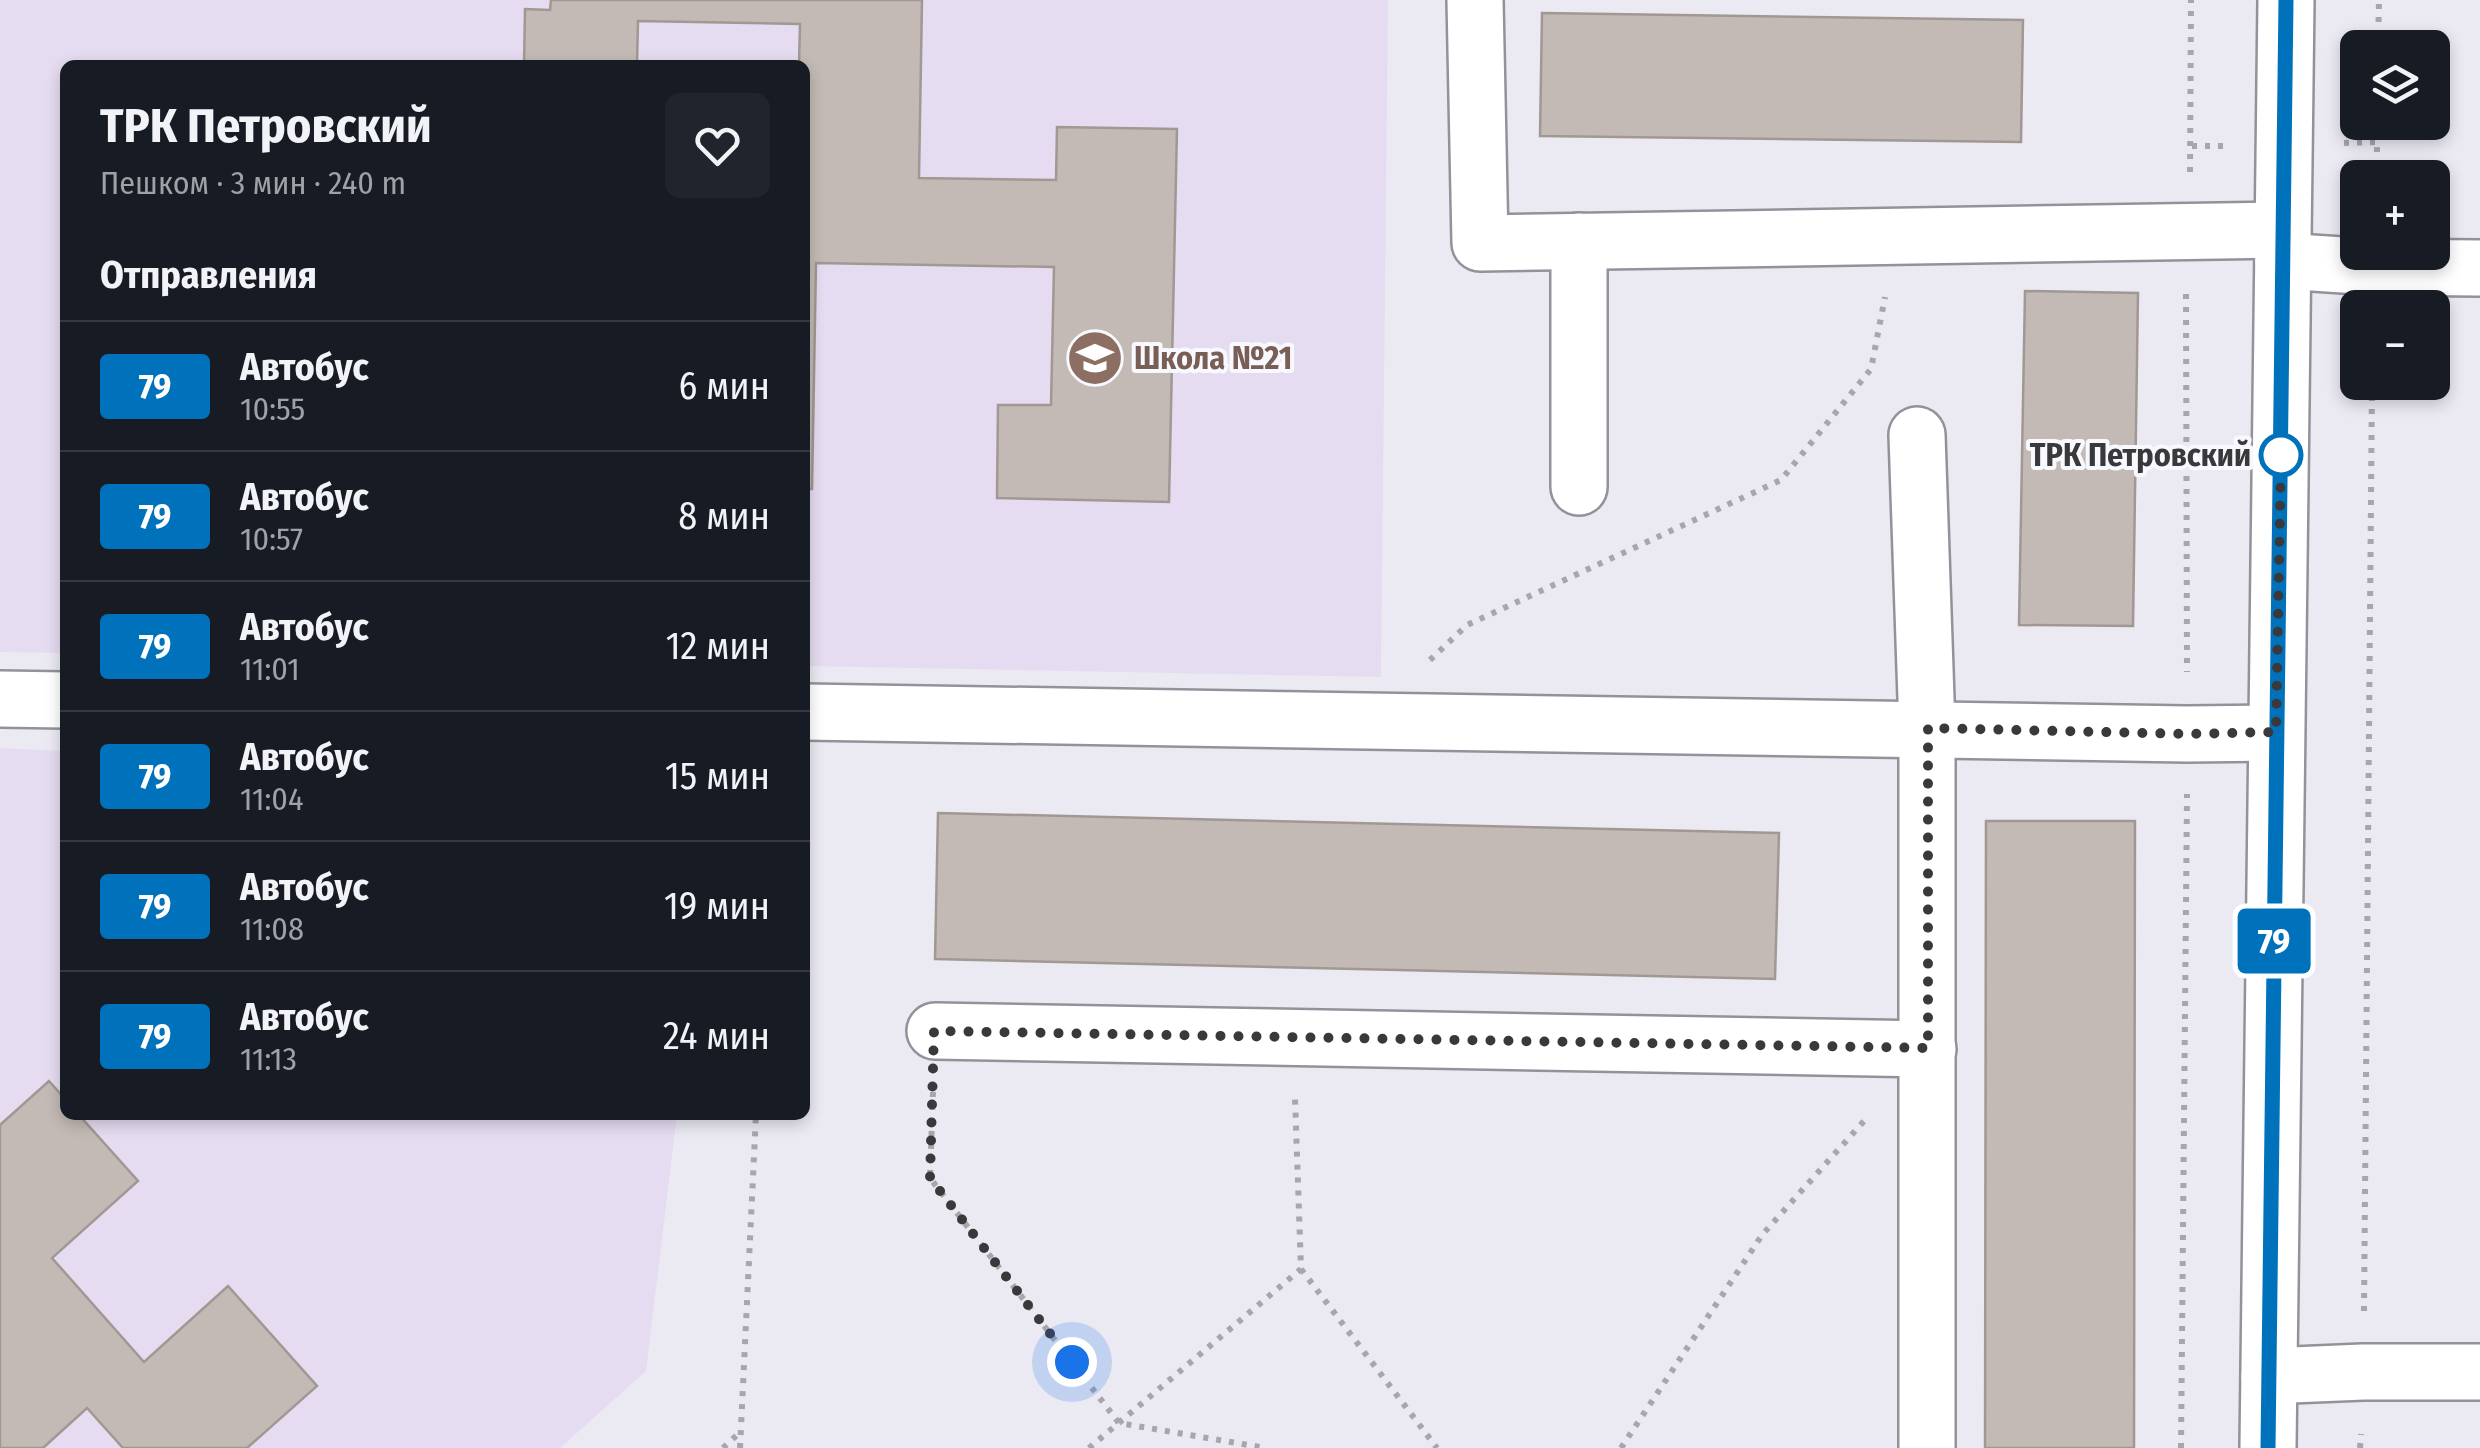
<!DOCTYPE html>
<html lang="ru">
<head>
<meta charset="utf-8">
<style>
	:root { --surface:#171b24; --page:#20242c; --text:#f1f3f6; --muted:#9ea1a6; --line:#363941 }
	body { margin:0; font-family:"Fira Sans Condensed",sans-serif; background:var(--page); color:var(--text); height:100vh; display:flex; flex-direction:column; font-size:38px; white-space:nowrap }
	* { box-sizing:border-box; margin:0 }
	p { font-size:32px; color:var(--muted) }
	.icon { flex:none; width:55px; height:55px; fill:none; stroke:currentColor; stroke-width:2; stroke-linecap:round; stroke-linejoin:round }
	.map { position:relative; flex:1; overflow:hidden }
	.panel { position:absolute; left:60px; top:60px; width:750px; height:1060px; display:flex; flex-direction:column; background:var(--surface); border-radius:15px; box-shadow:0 5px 15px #0003 }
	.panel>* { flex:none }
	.badge { padding:0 20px; border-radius:8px; font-size:35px; line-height:65px }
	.tools { position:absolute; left:2340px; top:30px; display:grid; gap:20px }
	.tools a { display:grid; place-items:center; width:110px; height:110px; border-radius:15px; background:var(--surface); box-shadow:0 5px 15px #0003; font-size:50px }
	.you { position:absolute; width:50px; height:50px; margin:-25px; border:8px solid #fff; border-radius:50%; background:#1a73e8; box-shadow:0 0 0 15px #1a73e833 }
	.map>.badge { position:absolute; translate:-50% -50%; box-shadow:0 0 0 5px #fff }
	h2 { padding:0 40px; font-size:38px; line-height:90px }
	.round { display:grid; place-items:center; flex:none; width:105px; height:105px; border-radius:15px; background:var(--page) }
	.summary { display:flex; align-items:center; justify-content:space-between; height:170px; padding:0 40px }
	h1 { font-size:48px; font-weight:700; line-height:75px }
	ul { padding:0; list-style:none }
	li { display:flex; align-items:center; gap:30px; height:130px; padding:0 40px; border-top:2px solid var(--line) }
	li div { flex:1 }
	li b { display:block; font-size:38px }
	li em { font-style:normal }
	li .badge { min-width:110px; font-weight:700; text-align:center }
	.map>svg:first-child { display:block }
</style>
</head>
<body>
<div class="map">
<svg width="2480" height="1448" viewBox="0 0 2480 1448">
	<rect width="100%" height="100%" fill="#ebeaf3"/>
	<g fill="#e6dcf1">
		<path d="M0,0H1388L1381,677L805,666V65H65V653L0,652Z"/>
		<path d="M0,748L65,751V1115H677L646,1371L560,1448H0Z"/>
	</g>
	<g fill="#c3bab5" stroke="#a19893" stroke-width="2.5">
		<path d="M551,0H922L919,178L1056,180L1057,127L1177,129L1169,502L997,498L998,405H1051L1054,267L816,263L812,489H805V65H799L800,24L638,21L637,65H524L525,9L550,10Z"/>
		<path d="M1542,13L2023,20L2021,142L1540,136Z"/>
		<path d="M2025,291L2138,293L2133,626L2019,625Z"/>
		<path d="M938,813L1779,833L1775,979L935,959Z"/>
		<path d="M1986,821H2135L2134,1448H1985Z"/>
		<path d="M49,1081L65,1099V1115H79L138,1181L52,1258L144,1362L228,1286L317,1386L247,1448H123L87,1408L43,1448H0V1125Z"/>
	</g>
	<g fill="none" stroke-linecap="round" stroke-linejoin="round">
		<g stroke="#93929b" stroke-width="60">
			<g id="minor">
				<path d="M1475,0L1480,243L2282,230"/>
				<path d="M2283,261L2373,267L2480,268"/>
				<path d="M1917,435L1927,728V1448"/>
				<path d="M1579,487V241"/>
				<path d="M0,699L65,700"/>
				<path d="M805,712L2187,734L2276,733"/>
				<path d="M935,1031L1928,1049"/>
				<path d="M2269,1376L2363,1372H2480"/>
				<path d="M2268,1448L2286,0"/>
			</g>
		</g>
		<g stroke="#a6a6ac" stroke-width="6" stroke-dasharray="5 8" stroke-linecap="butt">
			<path d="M2378,48L2379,0"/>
			<path d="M2344,143L2377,142"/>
			<path d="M2192,146H2226"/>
			<path d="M2190,172L2191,0"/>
			<path d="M2376,178L2378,122"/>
			<path d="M2186,294L2187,672"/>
			<path d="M1430,660L1467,625L1781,480L1871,369L1885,297"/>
			<path d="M933,1092L930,1178L1119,1423L1266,1448"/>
			<path d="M1301,1269L1437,1448"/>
			<path d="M2364,1311L2372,382"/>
			<path d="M723,1448L738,1434"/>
			<path d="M740,1448L756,1115"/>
			<path d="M1089,1448L1301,1269L1295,1098"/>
			<path d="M1621,1448L1762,1235L1864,1121"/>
			<path d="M2181,1448L2187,794"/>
			<path d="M2360,1448L2361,1434"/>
		</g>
		<use href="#minor" stroke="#fff" stroke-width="55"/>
	</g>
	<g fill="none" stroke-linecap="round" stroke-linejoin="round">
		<g stroke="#fff" stroke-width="22">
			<path id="line" d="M2268,1448L2286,0"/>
		</g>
		<use href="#line" stroke="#0072bc" stroke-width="15"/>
		<path stroke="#39393c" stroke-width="10" stroke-dasharray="0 18" d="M1072,1362L930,1178L934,1031L1928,1048V728L2188,734L2276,732L2281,455"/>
	</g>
	<defs>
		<g id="school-disc" transform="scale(2.875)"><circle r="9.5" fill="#8d6e63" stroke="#f8f8ff"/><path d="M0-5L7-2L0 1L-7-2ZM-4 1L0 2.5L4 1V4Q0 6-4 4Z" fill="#fff"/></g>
	</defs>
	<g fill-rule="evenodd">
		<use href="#school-disc" x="1095" y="358"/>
	</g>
	<circle fill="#fff" stroke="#0072bc" stroke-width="5" cx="2281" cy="455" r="20"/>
	<g text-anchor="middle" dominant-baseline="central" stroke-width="8" stroke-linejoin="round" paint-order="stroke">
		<g font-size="32" font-weight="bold" fill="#785e54" stroke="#f8f8ff" text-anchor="start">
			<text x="1134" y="358">Школа №21</text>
		</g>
		<g font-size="32" font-weight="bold" fill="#39393c" stroke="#f8f8ff" text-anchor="end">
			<text x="2251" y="455">ТРК Петровский</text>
		</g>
	</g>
</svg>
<div class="tools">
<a><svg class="icon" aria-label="layers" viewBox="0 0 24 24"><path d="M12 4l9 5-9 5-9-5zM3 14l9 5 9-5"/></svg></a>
<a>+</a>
<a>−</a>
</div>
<div class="you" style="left:1072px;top:1362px"></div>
<b class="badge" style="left:2274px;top:941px;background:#0072bc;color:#fff">79</b>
<section class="panel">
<div class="summary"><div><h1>ТРК Петровский</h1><p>Пешком · 3 мин · 240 m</p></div><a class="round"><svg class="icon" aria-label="heart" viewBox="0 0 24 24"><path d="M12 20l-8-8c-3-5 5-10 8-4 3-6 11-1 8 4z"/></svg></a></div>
<h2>Отправления</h2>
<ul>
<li><span class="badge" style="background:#0072bc;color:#fff">79</span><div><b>Автобус</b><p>10:55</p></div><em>6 мин</em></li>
<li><span class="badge" style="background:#0072bc;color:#fff">79</span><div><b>Автобус</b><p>10:57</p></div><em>8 мин</em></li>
<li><span class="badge" style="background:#0072bc;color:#fff">79</span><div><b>Автобус</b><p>11:01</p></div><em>12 мин</em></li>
<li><span class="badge" style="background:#0072bc;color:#fff">79</span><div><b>Автобус</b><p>11:04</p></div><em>15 мин</em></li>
<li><span class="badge" style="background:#0072bc;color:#fff">79</span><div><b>Автобус</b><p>11:08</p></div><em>19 мин</em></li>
<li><span class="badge" style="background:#0072bc;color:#fff">79</span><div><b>Автобус</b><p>11:13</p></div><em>24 мин</em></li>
</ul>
</section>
</div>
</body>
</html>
